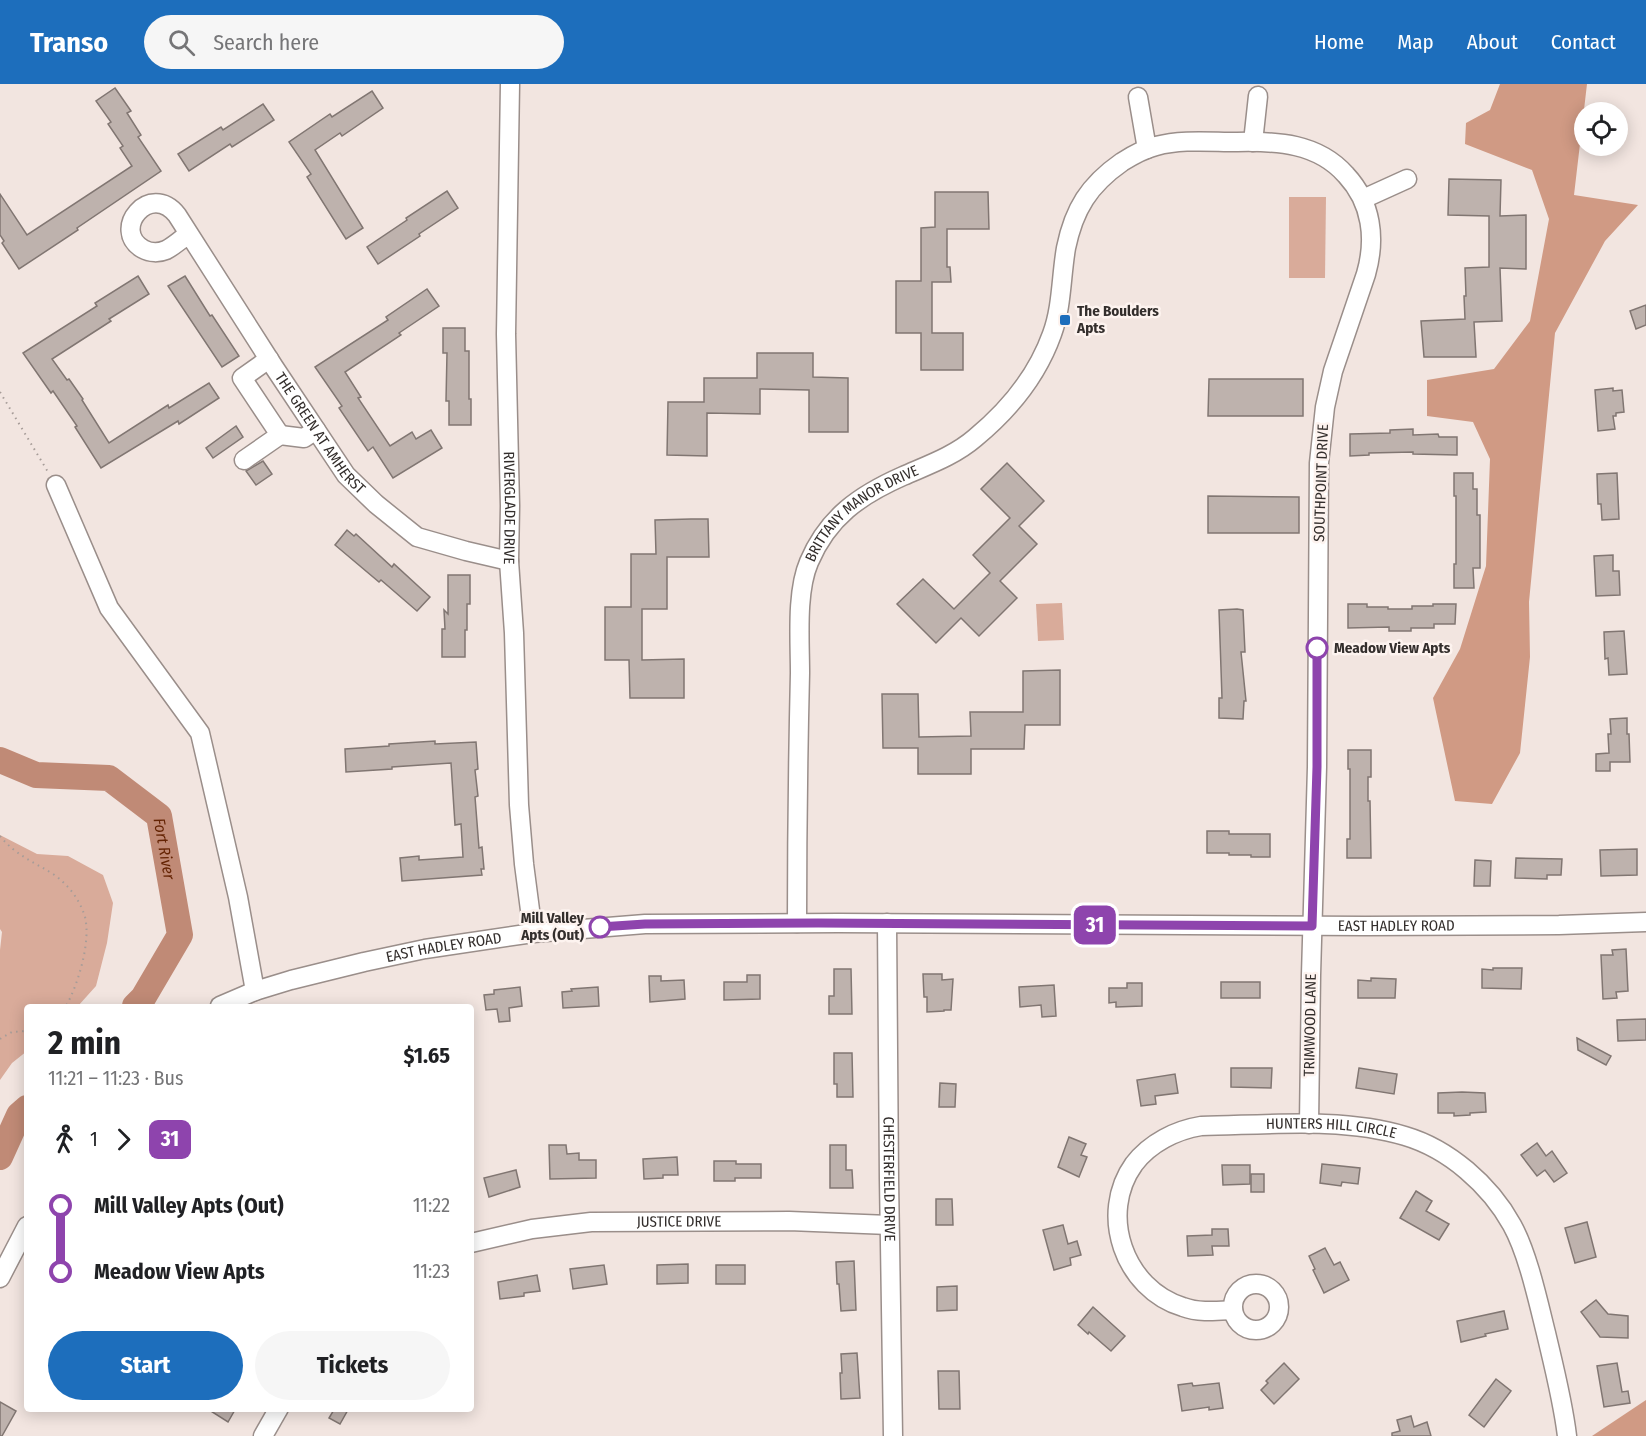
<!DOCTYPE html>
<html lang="en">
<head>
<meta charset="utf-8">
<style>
	:root { --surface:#fff; --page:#f6f6f6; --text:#202124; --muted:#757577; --accent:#1d6ebc }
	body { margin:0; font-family:"Fira Sans Condensed",sans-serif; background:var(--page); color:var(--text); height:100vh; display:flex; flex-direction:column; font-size:22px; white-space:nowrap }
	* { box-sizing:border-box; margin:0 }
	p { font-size:20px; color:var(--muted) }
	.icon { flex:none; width:33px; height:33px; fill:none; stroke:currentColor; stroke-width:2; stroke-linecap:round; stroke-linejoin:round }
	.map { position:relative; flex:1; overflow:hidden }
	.sheet { position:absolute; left:24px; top:920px; width:450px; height:408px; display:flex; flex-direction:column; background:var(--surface); border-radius:6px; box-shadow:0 3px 15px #0003 }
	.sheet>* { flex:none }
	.badge { padding:0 12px; border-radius:9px; font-size:21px; line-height:39px }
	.fabs { position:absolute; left:1574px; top:18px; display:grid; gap:12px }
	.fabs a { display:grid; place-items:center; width:54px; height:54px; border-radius:50%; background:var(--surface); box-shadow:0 3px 15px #0003; font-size:30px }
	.map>.badge { position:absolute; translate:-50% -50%; box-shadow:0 0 0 3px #fff }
	.legs { display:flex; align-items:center; gap:9px; height:66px; padding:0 24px; font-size:20px }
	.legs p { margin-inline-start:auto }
	.headline { display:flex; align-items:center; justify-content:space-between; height:102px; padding:0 24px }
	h1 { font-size:33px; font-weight:700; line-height:45px }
	.primary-button { display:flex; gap:12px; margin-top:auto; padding:12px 24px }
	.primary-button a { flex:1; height:69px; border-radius:36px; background:var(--accent); color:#fff; font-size:24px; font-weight:700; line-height:69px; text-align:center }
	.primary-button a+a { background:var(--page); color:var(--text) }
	ul { padding:0 24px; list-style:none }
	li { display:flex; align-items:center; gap:21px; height:66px; font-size:22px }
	li i { display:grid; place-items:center; width:9px; height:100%; margin:0 8px; background:currentColor }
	li i::after { content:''; width:15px; height:15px; margin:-8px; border:4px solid; border-radius:50%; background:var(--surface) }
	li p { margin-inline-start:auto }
	li:first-child i { background:linear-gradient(#0000 50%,currentColor 0) }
	li:last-child i { background:linear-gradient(currentColor 50%,#0000 0) }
	header { display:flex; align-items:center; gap:36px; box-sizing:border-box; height:84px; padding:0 30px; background:var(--accent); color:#fff }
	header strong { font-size:28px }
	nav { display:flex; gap:33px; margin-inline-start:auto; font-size:21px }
	.search { width:420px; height:54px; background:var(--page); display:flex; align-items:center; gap:15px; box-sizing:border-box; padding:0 21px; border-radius:33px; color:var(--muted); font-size:22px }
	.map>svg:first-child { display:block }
</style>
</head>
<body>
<header>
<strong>Transo</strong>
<div class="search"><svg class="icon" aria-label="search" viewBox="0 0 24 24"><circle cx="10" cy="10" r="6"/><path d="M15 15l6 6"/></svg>Search here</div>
<nav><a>Home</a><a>Map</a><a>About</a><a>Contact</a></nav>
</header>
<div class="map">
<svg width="1646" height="1352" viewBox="0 0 1646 1352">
	<rect width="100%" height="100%" fill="#f2e5e0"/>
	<g fill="#d9ab9a">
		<path d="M1289,113H1326L1325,194H1289Z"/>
		<path d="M1062,519L1064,556L1038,557L1036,520Z"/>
		<path d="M0,751L37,770L68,772L103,791L113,819L107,859L96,902L78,922H27V967L12,979L0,996V866L2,848L0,845Z"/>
	</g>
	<g fill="#d09a84">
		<path d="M1500,0H1587L1574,111L1638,121L1605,157L1555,249L1529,518L1530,573L1520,669L1492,720L1455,717L1433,614L1460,565L1486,482L1490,375L1473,338L1427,332V296L1494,285L1530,237L1549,135L1532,86L1465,60L1466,39L1490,26Z"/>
		<path d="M1646,1316V1352H1592Z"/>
	</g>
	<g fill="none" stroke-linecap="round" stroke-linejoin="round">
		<g stroke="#c08a76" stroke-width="26">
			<path id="s1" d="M0,676L36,691L109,694L159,732L180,851L143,914L135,922"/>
			<path d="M0,1073L19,1031L27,1024"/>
		</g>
	</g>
	<g fill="#beb2ad" stroke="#817672" stroke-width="1.5">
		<path d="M115,4L131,27L127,29L141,51L138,53L161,87L77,144L78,146L19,185L2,159L4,157L0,151V110L27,151L132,82L120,64L123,62L108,40L111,38L96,17Z"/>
		<path d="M372,7L383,24L342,52L340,49L315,66L363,144L346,155L307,93L311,90L289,58L330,30L332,33Z"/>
		<path d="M263,20L274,36L232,63L230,60L189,87L178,70L221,43L223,46Z"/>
		<path d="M1449,95L1501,96L1500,132L1526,131V185L1500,184L1502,237L1474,238L1476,273H1424L1421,237L1465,235L1464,212H1466L1465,184L1489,183V132L1448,131Z"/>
		<path d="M447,107L458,124L419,150L420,152L378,180L367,163L407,136L406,134Z"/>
		<path d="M935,108H988L989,145H947V183H950L951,198H932V249H963V286H921V249H896V197H921V144L935,143Z"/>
		<path d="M138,192L149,210L109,235L111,237L52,275L67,296L69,295L83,315L82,316L109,359L168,321L169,324L209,299L219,314L179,340L178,337L101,384L75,343L77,342L53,307L51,309L23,269L97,222L95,219Z"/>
		<path d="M185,192L210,232L212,231L239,272L222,283L168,202Z"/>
		<path d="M427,205L439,222L399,249L401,251L345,288L361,313L358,314L390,362L412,348L416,355L431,346L442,364L393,394L373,363L368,367L339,324L342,322L315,283L388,236L386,233Z"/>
		<path d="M1646,221V241L1636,245L1630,227Z"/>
		<path d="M443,244H465V267H469V315H471V341H449V317H446L447,269H443Z"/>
		<path d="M757,269H813V293L848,294V348H809V306L760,305V330L707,329V372L667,371L668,318H704V294H757Z"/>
		<path d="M1209,295H1303V332H1208Z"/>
		<path d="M1613,304V307L1622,306L1624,328L1616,329V332H1613L1615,345L1598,347L1595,306Z"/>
		<path d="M236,342L243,353L213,374L206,364Z"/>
		<path d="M1413,345V351L1438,350L1439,353H1457V371L1413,370V368L1369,369V371L1350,372V350L1390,349V346Z"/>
		<path d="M263,377L272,390L256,401L246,387Z"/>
		<path d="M1007,379L1044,417L1019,442L1037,460L1000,497L1017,514L979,552L961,534L936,559L897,520L923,495L954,525L990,489L973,471L1010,434L981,405Z"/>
		<path d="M1454,389H1473V405H1477V431H1480V484H1473L1474,504H1454V480H1456V412H1454Z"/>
		<path d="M1617,389L1619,435L1602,436L1601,420H1598L1597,390Z"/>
		<path d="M1208,412L1299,413V449H1208Z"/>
		<path d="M691,435H708L709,473H667V525H642V576L684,575V614H630L629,576H605V523H631V470H656L655,436Z"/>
		<path d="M347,446L354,452L356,450L392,483L394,480L430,513L417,527L381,496L379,498L335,461Z"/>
		<path d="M1613,471V487H1619L1620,511L1596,512L1594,472Z"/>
		<path d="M448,491H470V520H467V546H465V573H442V545H445L444,526L448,530Z"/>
		<path d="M1348,520H1367V523H1388V525H1412V522H1433V520H1456L1455,540H1434V544H1411V547H1389V543L1348,544Z"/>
		<path d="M1237,525L1243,526L1245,568H1241L1246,617H1244L1243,635L1219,634V614H1222L1219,526Z"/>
		<path d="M1624,547L1627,590L1609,591L1608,574L1605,575L1604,548Z"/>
		<path d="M1060,586V641H1025L1024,665H971V690H918V664H883L882,610H918L919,653L971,652L970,628H1023V587Z"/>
		<path d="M1627,634V650H1629L1630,678H1610V687H1596V670L1609,669L1608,650H1611L1610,635Z"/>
		<path d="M435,657V660L476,658L478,685L475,686L478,712L475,713L479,764L482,763L484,785H481L482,791L402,797L400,774L419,772V776L463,773L461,740L455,741L451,679L392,683V685L346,688L345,665L389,662V660Z"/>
		<path d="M1348,666H1371V693H1368V717H1370L1371,774H1347V755H1350V685H1348Z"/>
		<path d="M1207,747H1229V750H1270V773H1251V771H1229V769H1207Z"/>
		<path d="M1637,765V791L1601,792L1600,766Z"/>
		<path d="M1516,774L1562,775L1561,791H1547V795L1515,794Z"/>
		<path d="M1475,776L1491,777L1490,802H1474Z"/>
		<path d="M1626,865L1628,907L1616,908L1617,914L1603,915L1601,871H1613L1612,866Z"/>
		<path d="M1493,884H1522L1521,905L1482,904V885L1493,886Z"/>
		<path d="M834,885H851L852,930H829V912H834Z"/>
		<path d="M923,890H942V896L953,895L951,926H944V927L927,928V913H924Z"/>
		<path d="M747,891H760V915L724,916V898H747Z"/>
		<path d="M649,892H661V897L684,896L685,915L650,918Z"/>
		<path d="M1371,894L1396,895L1395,914H1358V896L1371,897Z"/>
		<rect x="1221" y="898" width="39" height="16"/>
		<path d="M1127,899H1142V922L1116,923V918L1109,919V904H1127Z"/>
		<path d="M1054,901L1056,932L1042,933L1041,921L1020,923L1019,903Z"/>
		<path d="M520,903L522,922L509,924L510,937L499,938L497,925L486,926L484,911L494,910V906Z"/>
		<path d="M598,903L599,922L563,924L562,908L572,907L571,905Z"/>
		<path d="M1646,935V956L1618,957L1617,936Z"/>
		<path d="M1577,954L1611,972L1606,981L1578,966Z"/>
		<path d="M834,969H852L853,1013H837V1000H834Z"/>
		<path d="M1231,984H1272L1271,1004L1231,1003Z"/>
		<path d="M1359,984L1397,990L1394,1010L1356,1004Z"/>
		<path d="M1175,990L1178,1009L1155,1012L1156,1020L1141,1022L1137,996Z"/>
		<path d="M940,999L956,1000L955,1023H939Z"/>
		<path d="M1462,1008L1485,1009L1486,1028L1470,1029V1031L1454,1032V1029H1438V1009Z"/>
		<path d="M1069,1053L1086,1060L1081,1071L1087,1073L1079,1093L1058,1083Z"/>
		<path d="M1537,1059L1546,1072L1552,1067L1567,1089L1554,1098L1545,1086L1537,1092L1521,1071Z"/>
		<path d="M549,1061H566L567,1070L579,1069V1076H596V1094L550,1095Z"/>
		<path d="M830,1061H846V1086H852L853,1104H830Z"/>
		<path d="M677,1073L678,1091H663V1094L644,1095L643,1075Z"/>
		<path d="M714,1077H736V1080H761V1094H735V1097H714Z"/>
		<path d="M1322,1080L1360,1084L1358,1100L1342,1098L1341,1102L1320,1099Z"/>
		<path d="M1222,1081H1250V1100L1223,1101Z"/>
		<path d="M516,1086L520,1103L489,1113L484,1094Z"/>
		<rect x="1251" y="1090" width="13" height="18"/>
		<path d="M1416,1107L1432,1117L1426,1127L1449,1140L1439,1156L1400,1134Z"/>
		<path d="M936,1115H952L953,1141H936Z"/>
		<path d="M1587,1138L1596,1173L1575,1179L1565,1144Z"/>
		<path d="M1063,1141L1068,1160L1077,1157L1081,1171L1070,1174L1071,1181L1054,1186L1043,1146Z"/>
		<path d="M1212,1145H1228L1229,1162H1212L1213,1171L1188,1172L1187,1152L1212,1151Z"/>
		<path d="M1325,1164L1334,1181L1340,1178L1349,1196L1324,1209L1313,1186L1315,1185L1309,1172Z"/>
		<path d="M854,1177L856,1226L841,1227L839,1200H837L836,1178Z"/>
		<path d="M688,1180V1199L657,1200V1181Z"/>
		<path d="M604,1181L607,1200L573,1205L570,1185Z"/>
		<rect x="716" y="1181" width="29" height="19"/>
		<path d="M537,1191L540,1207L524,1209V1212L500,1215L498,1198Z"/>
		<path d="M957,1202V1226L937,1227V1203Z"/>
		<path d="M1596,1216L1608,1230L1628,1232V1254L1600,1253L1581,1228Z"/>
		<path d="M1093,1223L1125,1252L1111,1267L1089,1248L1088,1250L1078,1241Z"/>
		<path d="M1504,1227L1508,1245L1485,1250L1486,1252L1461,1258L1457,1237Z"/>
		<path d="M857,1269L860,1314L841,1315L840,1289H842L841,1270Z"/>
		<path d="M1284,1279L1299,1295L1274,1320L1261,1306L1268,1299L1266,1297Z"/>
		<path d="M1617,1279L1622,1308L1628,1307L1630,1319L1604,1323L1597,1282Z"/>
		<path d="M938,1287H959L960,1325H939Z"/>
		<path d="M1496,1295L1511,1307L1484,1343L1469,1331Z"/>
		<path d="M1192,1299L1193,1302L1219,1299L1223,1324L1209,1326V1323L1182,1327L1178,1301Z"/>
		<path d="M0,1318L16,1327L2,1352H0Z"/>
		<path d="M206,1324H236L228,1338Z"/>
		<path d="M335,1324H349L340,1340L329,1334Z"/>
		<path d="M1411,1332L1414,1343L1427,1338L1431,1352H1392V1349L1400,1347L1397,1336Z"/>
	</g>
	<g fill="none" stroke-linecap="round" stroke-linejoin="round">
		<g stroke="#9a8e8a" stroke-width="21">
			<g id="minor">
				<path id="s2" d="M510,0L506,250L510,422L509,477L514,549L519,721L524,780L533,849"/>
				<path d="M1138,13L1147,65"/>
				<path d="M1253,58L1258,12"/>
				<path d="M1363,115L1407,95"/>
				<path id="s3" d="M189,150C181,155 174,162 166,166C159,169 150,169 143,165C110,146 150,97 177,131L274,283L346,391L376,420L417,453L466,467L509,477"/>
				<path d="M280,351L304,354L316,346"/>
				<path d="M244,376L280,351L242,294L269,275"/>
				<path d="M56,401L109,524L200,649L238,813L255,907"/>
				<path id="s4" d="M797,839C797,756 798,673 800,589C800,556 796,508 809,478C828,433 860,411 903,392C928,381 954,372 975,354C1009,326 1037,292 1052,250C1062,223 1061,193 1066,164C1074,125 1089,101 1122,78C1133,71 1144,65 1156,62C1182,55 1210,58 1237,58C1277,57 1318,59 1346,91C1372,119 1376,155 1366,190L1333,287L1325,323L1319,379L1317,683L1311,891L1309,1040"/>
				<path id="s5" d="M887,839L889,1095L893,1352"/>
				<path id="s6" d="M220,922L255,907L291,896L364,878L425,865L533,849L645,840L838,839L1365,842L1559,841L1646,838"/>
				<path id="s7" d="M471,1159L532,1145L591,1138L789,1137L889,1141"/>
				<path d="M0,1194L27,1142"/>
				<circle cx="1256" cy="1223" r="23"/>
				<path id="s8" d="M1233,1226C1216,1227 1199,1229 1183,1223C1124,1205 1098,1130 1134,1080C1150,1059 1176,1046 1201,1042C1266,1041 1343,1033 1405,1052C1449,1065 1490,1101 1512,1141C1528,1170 1538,1217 1546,1249C1554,1283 1563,1318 1567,1352"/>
				<path d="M263,1352L279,1324"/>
			</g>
		</g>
		<g stroke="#a69c98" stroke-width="2" stroke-dasharray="1.5 4.5" stroke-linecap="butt">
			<path d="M0,308L48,388"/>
			<path d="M0,752C16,772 35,778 56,792C69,802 80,816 85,833C91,858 78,901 66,922"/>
			<path d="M0,955L12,948L27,947"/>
		</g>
		<use href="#minor" stroke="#fff" stroke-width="18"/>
	</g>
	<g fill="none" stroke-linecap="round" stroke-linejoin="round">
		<g stroke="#fff" stroke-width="14">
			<path id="line-1" d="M600,843L645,840L818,839L1312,842L1317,683V564"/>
		</g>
		<use href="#line-1" stroke="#8e44ad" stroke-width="9"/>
	</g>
	<rect fill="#1d6ebc" stroke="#fdf3ef" stroke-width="2" x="1059" y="230" width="12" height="12" rx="3"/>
	<g fill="#fff" stroke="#8e44ad" stroke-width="3">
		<circle cx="1317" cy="564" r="10"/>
		<circle cx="600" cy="843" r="10"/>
	</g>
	<g text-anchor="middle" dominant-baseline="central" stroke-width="5" stroke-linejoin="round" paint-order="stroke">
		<g font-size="15" font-weight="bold" fill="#332e2c" stroke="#fdf3ef" text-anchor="start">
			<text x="1077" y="227">The Boulders<tspan x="1077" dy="17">Apts</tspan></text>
		</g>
		<g font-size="15" fill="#332e2c" stroke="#fdf3ef">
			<text stroke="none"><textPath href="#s3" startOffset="402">THE GREEN AT AMHERST</textPath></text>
			<text transform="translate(1321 399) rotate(-88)">SOUTHPOINT DRIVE</text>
			<text stroke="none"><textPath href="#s2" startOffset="424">RIVERGLADE DRIVE</textPath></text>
			<text stroke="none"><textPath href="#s4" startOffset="436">BRITTANY MANOR DRIVE</textPath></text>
			<text stroke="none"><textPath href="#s6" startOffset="1186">EAST HADLEY ROAD</textPath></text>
			<text stroke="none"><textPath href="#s6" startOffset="232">EAST HADLEY ROAD</textPath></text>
			<text transform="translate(1310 941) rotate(-89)">TRIMWOOD LANE</text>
			<text stroke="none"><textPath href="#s8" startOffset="435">HUNTERS HILL CIRCLE</textPath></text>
			<text stroke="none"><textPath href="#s5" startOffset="256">CHESTERFIELD DRIVE</textPath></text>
			<text stroke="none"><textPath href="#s7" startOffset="210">JUSTICE DRIVE</textPath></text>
		</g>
		<g font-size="15" font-weight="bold" fill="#332e2c" stroke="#fdf3ef" text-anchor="start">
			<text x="1334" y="564">Meadow View Apts</text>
			<text x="584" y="834" text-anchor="end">Mill Valley<tspan x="584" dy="17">Apts (Out)</tspan></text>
		</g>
		<g font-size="16" font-style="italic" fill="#642303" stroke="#fdf3ef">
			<text stroke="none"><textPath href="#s1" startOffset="208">Fort River</textPath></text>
		</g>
	</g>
</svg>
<div class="fabs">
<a><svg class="icon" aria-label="locate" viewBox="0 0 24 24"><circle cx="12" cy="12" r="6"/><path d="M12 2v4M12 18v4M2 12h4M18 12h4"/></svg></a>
</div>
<b class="badge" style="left:1095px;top:841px;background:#8e44ad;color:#fff">31</b>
<section class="sheet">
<div class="headline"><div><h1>2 min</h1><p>11:21 – 11:23 · Bus</p></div><b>$1.65</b></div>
<div class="legs"><svg class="icon" aria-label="walk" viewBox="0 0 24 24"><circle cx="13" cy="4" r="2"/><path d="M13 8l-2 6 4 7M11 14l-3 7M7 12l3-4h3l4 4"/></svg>1<svg class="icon" aria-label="forward" viewBox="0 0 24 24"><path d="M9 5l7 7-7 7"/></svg><b class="badge" style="background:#8e44ad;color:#fff">31</b></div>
<ul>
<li><i style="color:#8e44ad"></i><b>Mill Valley Apts (Out)</b><p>11:22</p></li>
<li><i style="color:#8e44ad"></i><b>Meadow View Apts</b><p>11:23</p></li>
</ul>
<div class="primary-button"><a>Start</a><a>Tickets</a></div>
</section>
</div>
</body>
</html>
